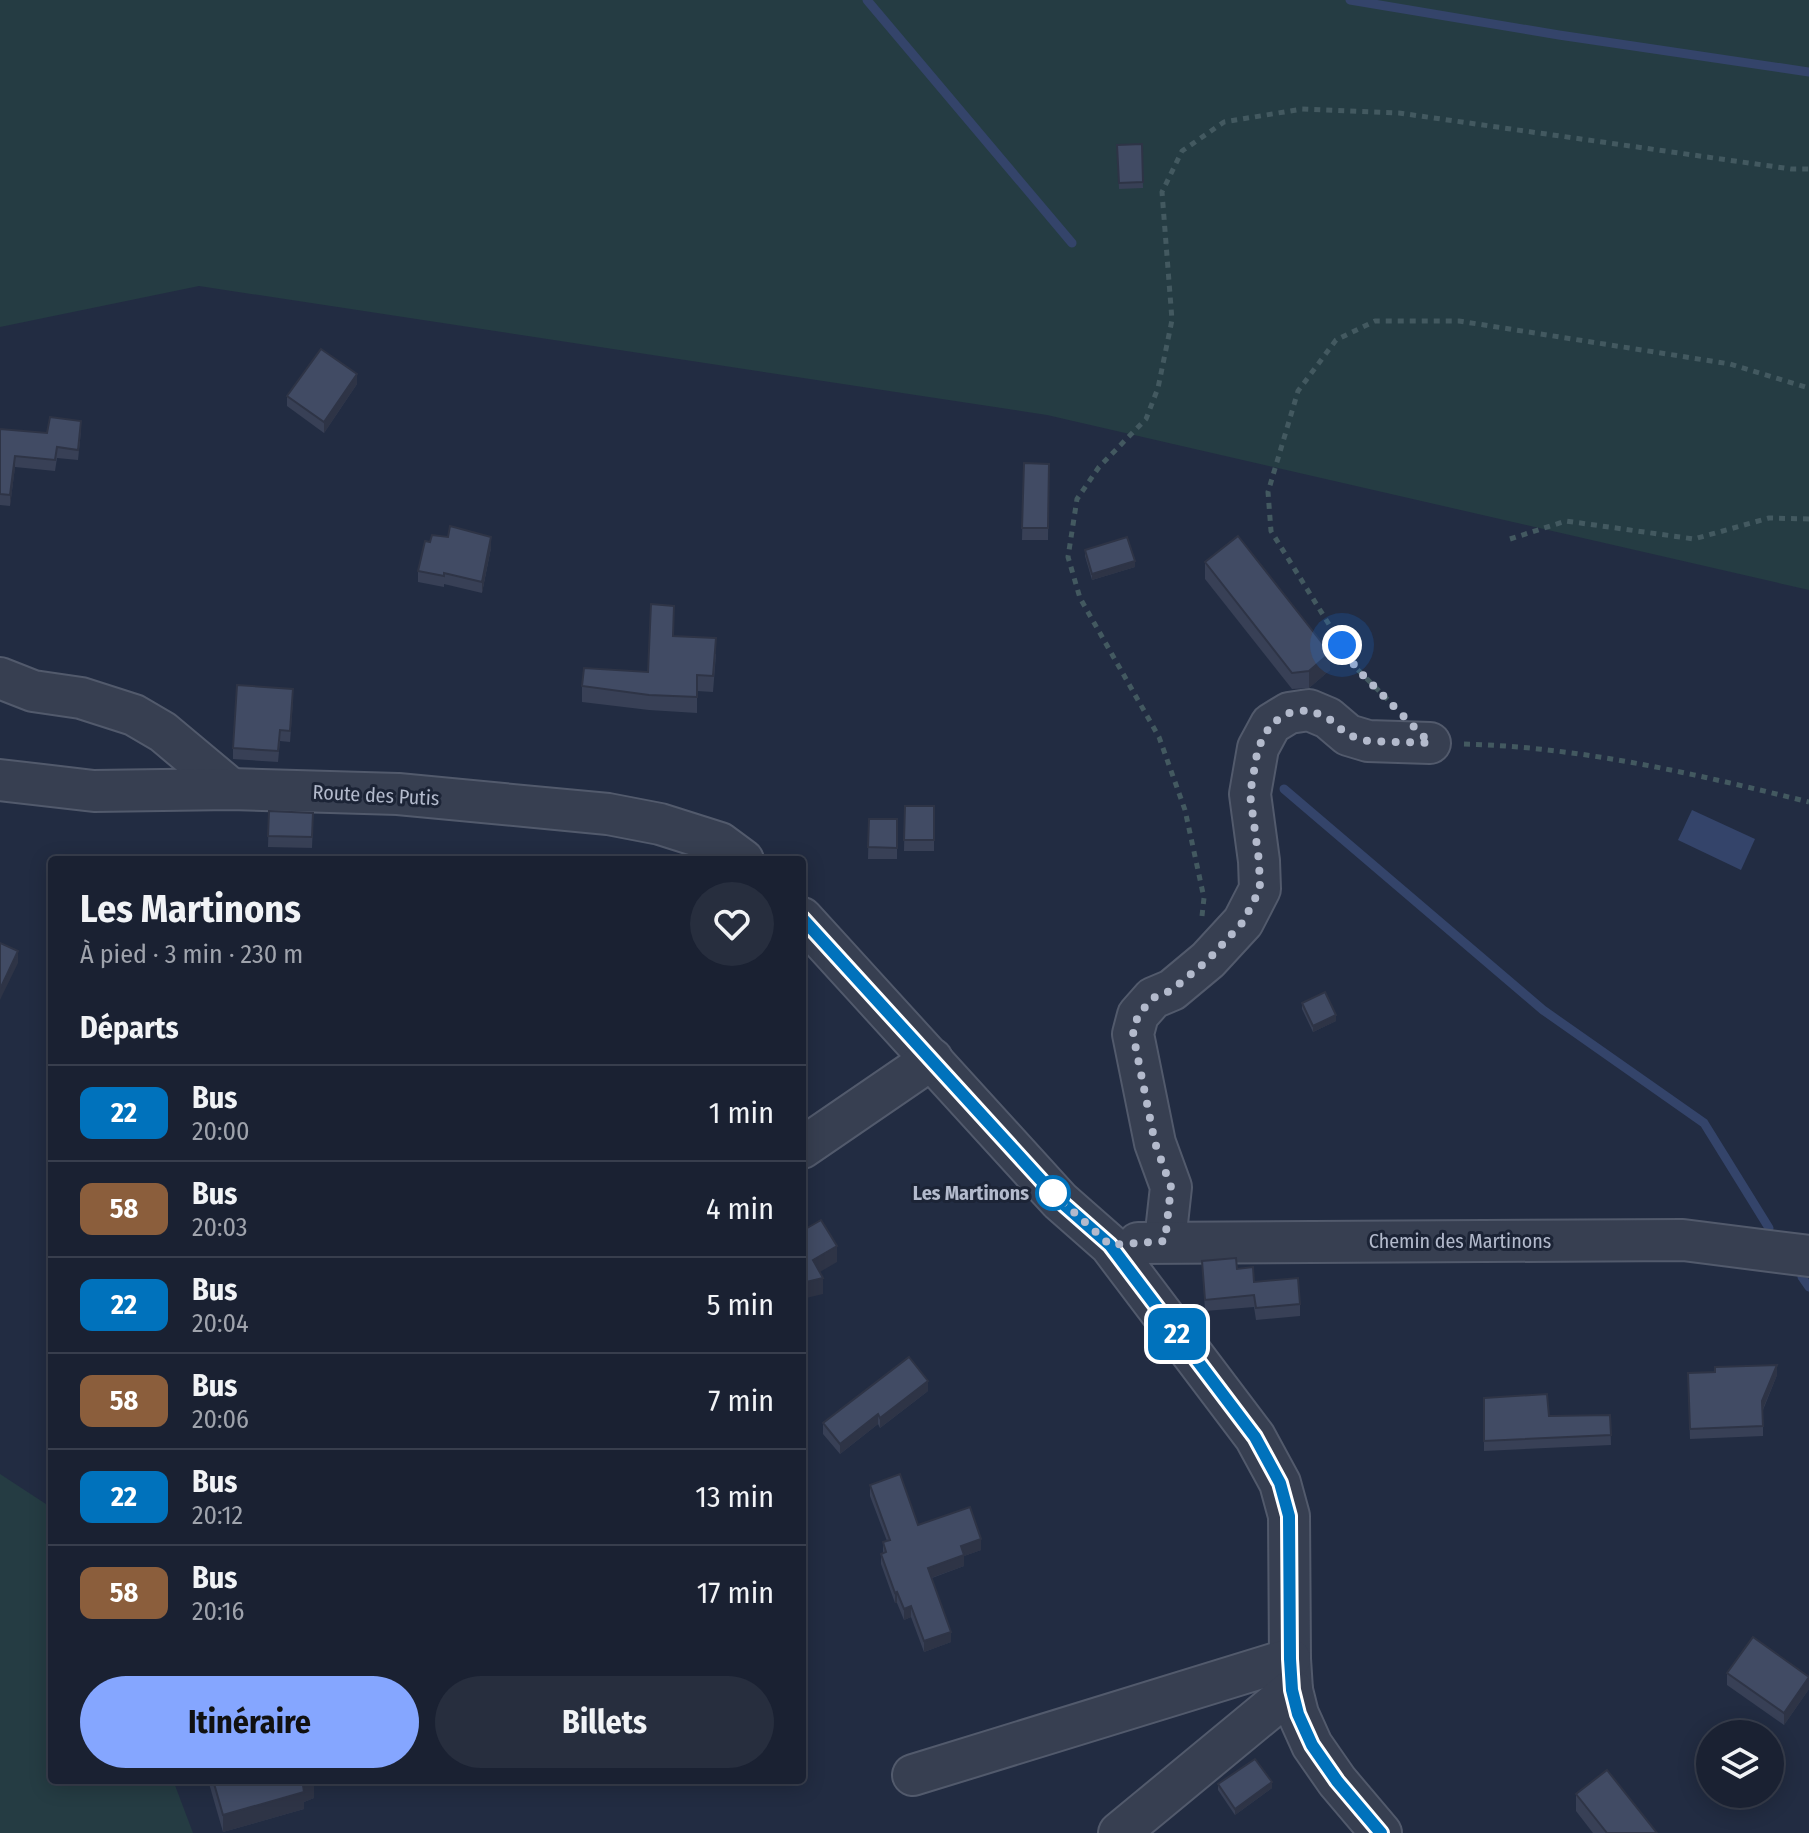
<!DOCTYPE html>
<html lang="fr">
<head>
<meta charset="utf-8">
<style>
	:root { --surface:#1a2132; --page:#272e3e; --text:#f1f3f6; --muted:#9fa3ac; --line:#383e4d; --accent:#85a6ff }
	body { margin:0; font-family:"Fira Sans Condensed",sans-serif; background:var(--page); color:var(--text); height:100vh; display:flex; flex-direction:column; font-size:30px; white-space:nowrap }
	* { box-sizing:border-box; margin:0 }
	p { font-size:26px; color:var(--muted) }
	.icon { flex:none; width:44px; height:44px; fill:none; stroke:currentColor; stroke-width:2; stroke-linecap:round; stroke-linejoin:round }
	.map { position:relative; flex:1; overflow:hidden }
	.details { position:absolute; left:48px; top:856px; width:758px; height:928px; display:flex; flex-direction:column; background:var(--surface); border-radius:8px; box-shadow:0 4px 20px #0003,0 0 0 2px var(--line) }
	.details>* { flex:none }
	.badge { padding:0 16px; border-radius:12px; font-size:28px; line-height:52px }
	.controls { position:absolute; left:1696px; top:1720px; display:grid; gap:16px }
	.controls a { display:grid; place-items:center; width:88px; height:88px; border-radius:50%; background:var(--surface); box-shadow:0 4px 20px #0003,0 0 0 2px var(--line); font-size:40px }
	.you { position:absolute; width:40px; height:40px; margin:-20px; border:6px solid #fff; border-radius:50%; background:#1a73e8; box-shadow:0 0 0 12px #1a73e833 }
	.map>.badge { position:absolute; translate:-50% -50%; box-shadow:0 0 0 4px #fff }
	h2 { padding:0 32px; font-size:30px; line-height:72px }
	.round { display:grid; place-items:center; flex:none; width:84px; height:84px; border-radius:42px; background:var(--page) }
	.headline { display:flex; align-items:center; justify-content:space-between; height:136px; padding:0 32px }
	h1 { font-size:38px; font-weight:700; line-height:60px }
	.action { display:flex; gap:16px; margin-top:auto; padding:16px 32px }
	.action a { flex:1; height:92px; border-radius:48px; background:var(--accent); color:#111; font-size:32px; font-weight:700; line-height:92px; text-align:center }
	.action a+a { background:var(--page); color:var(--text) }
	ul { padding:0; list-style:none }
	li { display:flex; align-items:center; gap:24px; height:96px; padding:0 32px; border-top:2px solid var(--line) }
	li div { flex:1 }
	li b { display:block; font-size:30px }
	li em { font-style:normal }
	li .badge { min-width:88px; font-weight:700; text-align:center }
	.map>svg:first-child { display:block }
</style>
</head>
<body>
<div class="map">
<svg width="1809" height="1833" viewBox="0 0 1809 1833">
	<rect width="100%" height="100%" fill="#222c42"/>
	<g fill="#253c43">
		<path d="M0,0H1809V590L1047,415L199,286L0,327Z"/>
		<path d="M0,1474L52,1508V1780H173L193,1833H0Z"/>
	</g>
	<path fill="#34446a" d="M1692,810L1755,839L1741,870L1678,840Z"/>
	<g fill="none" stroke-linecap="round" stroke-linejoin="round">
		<g stroke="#34446a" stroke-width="9">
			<path d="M867,0L1072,243"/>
			<path d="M1350,0L1559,35L1809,72"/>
			<path d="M1284,789L1543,1010L1704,1123L1769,1228"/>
			<path d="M1802,1277L1809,1287"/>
		</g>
		<g stroke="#525a6c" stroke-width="44">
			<g id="minor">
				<path d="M0,678L33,691L81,698L134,715L163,732L231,789"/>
				<path d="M0,780L94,791L231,789L398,794L608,814L660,824L720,843L743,860"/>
				<path d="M802,918L1060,1201L1110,1245L1255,1437L1280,1483L1289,1516L1290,1659L1292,1690L1298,1714L1312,1745L1337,1781L1381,1833"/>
				<path d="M802,1148L932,1059"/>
				<path d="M1165,1241L1171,1187L1155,1143L1133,1034L1138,1015L1153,998L1172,990L1208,960L1243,922L1260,889L1259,861L1250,794L1258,748L1271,724L1289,713L1309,710L1328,718L1348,735L1368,741L1430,743"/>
				<path d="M1138,1243L1683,1240L1809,1256"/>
				<path d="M913,1775L1290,1659"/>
				<path d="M1119,1833L1292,1690"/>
			</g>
		</g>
		<g stroke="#435960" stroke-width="5" stroke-dasharray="6 6" stroke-linecap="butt">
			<path d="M1510,539L1566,521L1694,539L1769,518L1809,519"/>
			<path d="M1396,708L1356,668L1271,531L1268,492L1298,391L1336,340L1375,321H1459L1730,364L1809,388"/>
			<path d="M1464,744C1581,747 1696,774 1809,802"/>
			<path d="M1202,916L1204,898L1185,810L1159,737L1080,598L1068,557L1077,499L1099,467L1146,419L1158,388L1172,320L1162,192L1182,151L1224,122L1302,109L1399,113L1791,169H1809"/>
		</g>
		<use href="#minor" stroke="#373f51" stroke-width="40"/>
	</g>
	<g fill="#384056">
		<path d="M1142,144L1143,188L1119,189L1117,145Z"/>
		<path d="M357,384L324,433L287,406V396Z"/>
		<path d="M0,429L47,433L81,431L78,460L57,458L55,471L15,467L10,506L0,505Z"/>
		<path d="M1024,463L1049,464L1048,540H1022Z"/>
		<path d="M491,548L482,593L444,584V587L418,582V571Z"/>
		<path d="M1085,550L1135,567L1092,580L1085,556Z"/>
		<path d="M1205,562L1330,670L1309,688L1292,689L1205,579Z"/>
		<path d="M674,636L716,654L713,692L697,691V713L649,710L582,702V686L648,672Z"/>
		<path d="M293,700L290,742L280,741L278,762L233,759V748Z"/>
		<path d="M905,806H934V851H904Z"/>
		<path d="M269,811L313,823L312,848L268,847Z"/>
		<path d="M869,819H897V859H868Z"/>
		<path d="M1302,1003L1336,1021L1313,1032L1302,1009Z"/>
		<path d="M1202,1261L1237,1269L1254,1282L1300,1304V1316L1256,1320L1254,1307L1205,1311Z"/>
		<path d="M1688,1373L1777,1375L1763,1410V1436L1690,1439Z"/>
		<path d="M928,1391L880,1428L878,1424L840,1454L823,1434V1423Z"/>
		<path d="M1484,1398L1549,1416L1610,1415L1611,1445L1484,1451Z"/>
		<path d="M870,1485L918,1525L981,1550L964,1556V1566L932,1578L951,1642L924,1652L911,1617L904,1620L897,1603H895L881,1564V1554L883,1553V1542L887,1541L870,1496Z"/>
		<path d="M1727,1673L1809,1677V1689L1784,1725L1727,1685Z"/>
		<path d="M208,1780H314V1798L304,1802V1809L223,1832Z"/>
		<path d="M1218,1784L1272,1788L1235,1815L1218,1790Z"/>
		<path d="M1576,1794L1657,1833H1593L1576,1811Z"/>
	</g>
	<g fill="#2e3446">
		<path d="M357,374V384L324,433V422Z"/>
		<path d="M15,456V467L10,506V495Z"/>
		<path d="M491,537V548L482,593V582Z"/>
		<path d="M1135,561V567L1092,580V574Z"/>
		<path d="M1330,653V670L1309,688V671Z"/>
		<path d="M18,951V963L0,1000V989Z"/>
		<path d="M1336,1015V1021L1313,1032V1026Z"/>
		<path d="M837,1246V1262L813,1276V1260Z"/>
		<path d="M823,1278V1294L802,1299V1283Z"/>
		<path d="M1777,1365V1375L1762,1411V1401Z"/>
		<path d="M928,1381V1391L880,1428V1418Z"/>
		<path d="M878,1414V1424L840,1454V1444Z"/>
		<path d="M981,1539V1550L964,1556V1566L928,1579V1568L961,1546Z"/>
		<path d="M897,1592V1603H895V1593Z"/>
		<path d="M911,1606V1617L904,1620V1609Z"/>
		<path d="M951,1632V1642L924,1652V1641Z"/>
		<path d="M1809,1678V1689L1784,1725V1713Z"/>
		<path d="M314,1782V1798L304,1802V1809L223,1832V1815Z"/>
		<path d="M1272,1782V1788L1235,1815V1809Z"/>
	</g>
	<g fill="#414b64" stroke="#2e3446" stroke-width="2">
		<path d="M1142,144L1143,182L1119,183L1117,145Z"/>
		<path d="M321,349L357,374L324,422L287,396Z"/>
		<path d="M50,417L81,421L78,450L57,447L55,460L15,456L10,495L0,494V429L47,433Z"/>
		<path d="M1024,463L1049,464L1048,528H1022Z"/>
		<path d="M450,526L491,537L482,582L444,573V576L418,571L425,541L430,542L432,535L448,537Z"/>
		<path d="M1238,536L1330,653L1309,671L1292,673L1205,562Z"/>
		<path d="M1127,537L1135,561L1092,574L1085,550Z"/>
		<path d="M651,604L674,606L673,636L716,638L713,676L697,675V697L649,695L582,686L584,668L648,672Z"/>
		<path d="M237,685L293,689L290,731L280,730L278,751L233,748Z"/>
		<path d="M905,806H934V840H904Z"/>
		<path d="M269,811L313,813L312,837L268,836Z"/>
		<path d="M869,819H897V848L868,847Z"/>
		<path d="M0,943L18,951L0,989Z"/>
		<path d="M1325,992L1336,1015L1313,1026L1302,1003Z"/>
		<path d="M821,1220L837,1246L813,1260L823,1278L802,1283V1231Z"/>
		<path d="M1236,1258L1237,1269L1253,1267L1254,1282L1298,1278L1300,1304L1256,1308L1254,1295L1205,1300L1202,1261Z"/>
		<path d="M909,1357L928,1381L880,1418L878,1414L840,1444L823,1423Z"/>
		<path d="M1777,1365L1762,1401L1763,1426L1690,1429L1688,1373L1715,1372V1367Z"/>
		<path d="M1547,1394L1549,1416L1610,1415L1611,1435L1484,1441V1398Z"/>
		<path d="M900,1474L918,1525L970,1507L981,1539L961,1546L964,1555L928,1568L951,1632L924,1641L911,1606L904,1609L897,1592L895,1593L881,1554L886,1552L883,1542L890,1540L870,1485Z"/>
		<path d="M1753,1637L1809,1677L1784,1713L1727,1673Z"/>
		<path d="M1255,1759L1272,1782L1235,1809L1218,1784Z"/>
		<path d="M1607,1770L1657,1833H1607L1576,1794Z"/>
		<path d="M213,1780H314V1782L303,1785L304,1792L223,1815Z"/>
	</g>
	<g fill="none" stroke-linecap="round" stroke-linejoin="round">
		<g stroke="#fff" stroke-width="18">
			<path id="line" d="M802,918L1060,1201L1110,1245L1255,1437L1280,1483L1289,1516L1290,1659L1292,1690L1298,1714L1312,1745L1337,1781L1381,1833"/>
		</g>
		<use href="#line" stroke="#0072bc" stroke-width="12"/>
		<path stroke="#b3bacc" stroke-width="8" stroke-dasharray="0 14.4" d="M1053,1193L1110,1245L1165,1241L1171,1187L1155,1143L1133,1034L1138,1015L1153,998L1172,990L1208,960L1243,922L1260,889L1259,861L1250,794L1258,748L1271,724L1289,713L1309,710L1328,718L1348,735L1368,741L1430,743L1356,668L1342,645"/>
	</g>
	<circle fill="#fff" stroke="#0072bc" stroke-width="4" cx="1053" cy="1193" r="16"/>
	<g text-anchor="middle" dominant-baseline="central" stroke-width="6" stroke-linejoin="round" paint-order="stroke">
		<g font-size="20" fill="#b3bacc" stroke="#1c2436">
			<text transform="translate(376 795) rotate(3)">Route des Putis</text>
			<text x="1460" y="1241">Chemin des Martinons</text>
		</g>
		<g font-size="20" font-weight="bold" fill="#b3bacc" stroke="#1c2436" text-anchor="end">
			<text x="1029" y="1193">Les Martinons</text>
		</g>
	</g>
</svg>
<div class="controls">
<a><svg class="icon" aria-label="layers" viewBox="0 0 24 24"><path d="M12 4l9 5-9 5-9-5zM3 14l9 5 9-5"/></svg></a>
</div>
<div class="you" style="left:1342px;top:645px"></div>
<b class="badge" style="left:1177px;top:1334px;background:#0072bc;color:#fff">22</b>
<section class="details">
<div class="headline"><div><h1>Les Martinons</h1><p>À pied · 3 min · 230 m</p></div><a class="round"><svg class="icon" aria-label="heart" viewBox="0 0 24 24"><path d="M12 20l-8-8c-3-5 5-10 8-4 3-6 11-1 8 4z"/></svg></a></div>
<h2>Départs</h2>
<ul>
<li><span class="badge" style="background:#0072bc;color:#fff">22</span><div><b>Bus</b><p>20:00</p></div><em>1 min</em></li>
<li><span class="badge" style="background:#8b5e3c;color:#fff">58</span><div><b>Bus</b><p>20:03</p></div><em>4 min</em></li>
<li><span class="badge" style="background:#0072bc;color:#fff">22</span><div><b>Bus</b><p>20:04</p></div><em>5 min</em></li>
<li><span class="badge" style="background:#8b5e3c;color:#fff">58</span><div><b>Bus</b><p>20:06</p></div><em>7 min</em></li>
<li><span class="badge" style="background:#0072bc;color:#fff">22</span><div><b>Bus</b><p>20:12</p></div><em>13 min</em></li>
<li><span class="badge" style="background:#8b5e3c;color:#fff">58</span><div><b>Bus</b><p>20:16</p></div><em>17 min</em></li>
</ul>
<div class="action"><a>Itinéraire</a><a>Billets</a></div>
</section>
</div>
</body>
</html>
